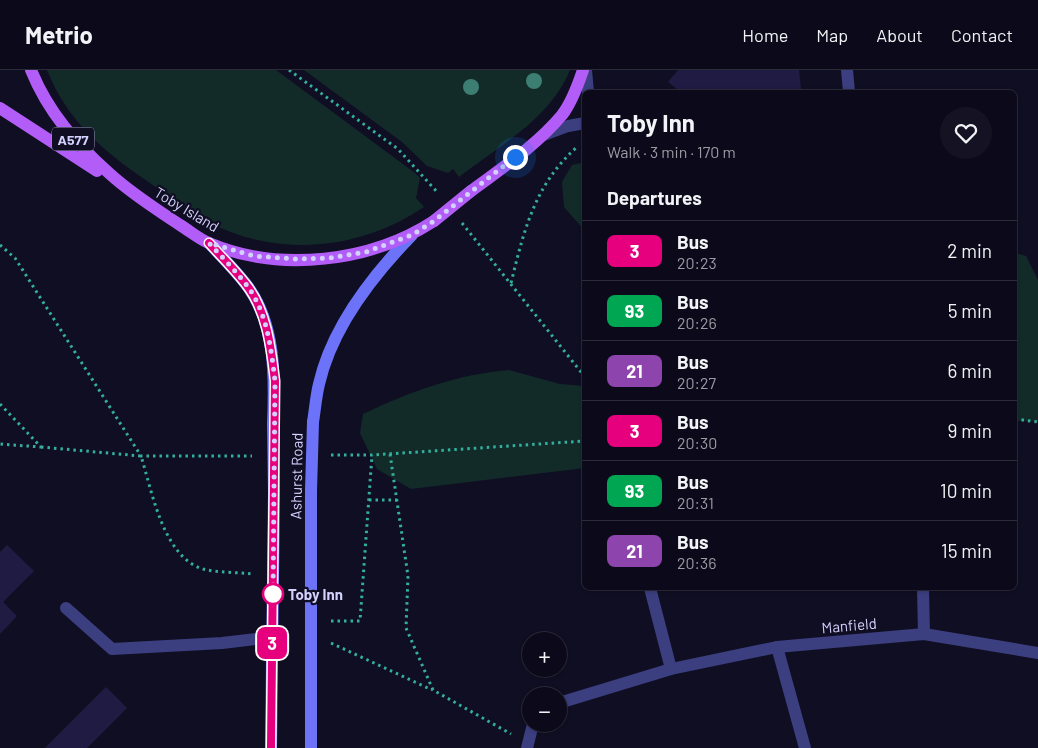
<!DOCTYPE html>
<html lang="en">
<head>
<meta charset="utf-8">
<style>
	:root { --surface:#0c0a1a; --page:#151323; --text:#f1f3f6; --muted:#9a9aa2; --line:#2c2b39 }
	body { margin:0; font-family:Barlow,sans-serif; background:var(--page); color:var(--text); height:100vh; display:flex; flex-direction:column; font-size:19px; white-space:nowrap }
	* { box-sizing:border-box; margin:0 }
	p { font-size:16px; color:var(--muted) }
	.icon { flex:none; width:28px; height:28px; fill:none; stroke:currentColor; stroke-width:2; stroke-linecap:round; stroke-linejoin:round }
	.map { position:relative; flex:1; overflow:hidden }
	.panel { position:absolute; left:582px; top:20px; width:435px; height:500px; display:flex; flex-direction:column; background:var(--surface); border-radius:8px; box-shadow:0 1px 4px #0004,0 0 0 1px var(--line) }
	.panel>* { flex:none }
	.badge { padding:0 10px; border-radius:8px; font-size:18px; line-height:32px }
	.controls { position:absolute; left:522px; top:562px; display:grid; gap:10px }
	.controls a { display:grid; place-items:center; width:45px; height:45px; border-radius:50%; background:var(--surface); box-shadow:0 1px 4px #0004,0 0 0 1px var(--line); font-size:25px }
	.you { position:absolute; width:25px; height:25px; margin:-12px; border:4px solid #fff; border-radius:50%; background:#1a73e8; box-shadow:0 0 0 8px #1a73e833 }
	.map>.badge { position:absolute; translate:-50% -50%; box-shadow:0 0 0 2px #fff }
	h2 { padding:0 25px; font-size:19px; line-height:45px }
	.round { display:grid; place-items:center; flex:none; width:52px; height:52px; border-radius:26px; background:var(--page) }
	.summary { display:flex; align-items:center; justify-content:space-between; height:85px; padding:0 25px }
	h1 { font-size:24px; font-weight:700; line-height:38px }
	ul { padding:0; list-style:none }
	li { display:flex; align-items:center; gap:15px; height:60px; padding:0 25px; border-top:1px solid var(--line) }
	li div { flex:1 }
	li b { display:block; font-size:19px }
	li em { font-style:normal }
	li .badge { min-width:55px; font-weight:700; text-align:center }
	header { display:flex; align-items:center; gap:30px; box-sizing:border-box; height:70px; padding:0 25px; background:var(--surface); border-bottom:1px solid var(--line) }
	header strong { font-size:24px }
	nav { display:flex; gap:28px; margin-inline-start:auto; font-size:18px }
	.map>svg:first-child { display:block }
</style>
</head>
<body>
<header>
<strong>Metrio</strong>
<nav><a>Home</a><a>Map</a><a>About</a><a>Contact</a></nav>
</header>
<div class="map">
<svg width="1038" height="678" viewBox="0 0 1038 678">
	<rect width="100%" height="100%" fill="#100e22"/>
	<g fill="#122b29">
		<path d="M47,0H276L415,103L420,108L416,128L424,137C360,180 279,188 210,153C189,142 170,127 150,113C105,83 67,51 47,0Z"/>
		<path d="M304,0H570C550,49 499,76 459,107L453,99L448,103L427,96L402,72Z"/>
		<path d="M585,92V161L564,137L562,112L572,95Z"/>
		<path d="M1015,183L1026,186L1038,210V351H1015Z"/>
		<path d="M509,300L560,314L585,316V398L411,419L377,399L360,363L363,344C409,322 458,304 509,300Z"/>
	</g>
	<g fill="#201b42">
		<path d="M678,0H799L801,19L777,22H681L668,12Z"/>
		<path d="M7,475L34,501L3,532L17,546L0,564V482Z"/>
		<path d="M106,617L127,638L87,678H45Z"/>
	</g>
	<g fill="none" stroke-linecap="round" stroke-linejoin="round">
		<g stroke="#33af9e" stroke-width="3" stroke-dasharray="2.5 4" stroke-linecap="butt">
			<path d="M289,0L398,79L438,123"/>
			<path d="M462,153L585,307"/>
			<path d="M0,175L15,188L141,386H252"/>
			<path d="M511,213C524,160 535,114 577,77"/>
			<path d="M0,334L41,377L0,374"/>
			<path d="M1015,349L1038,352"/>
			<path d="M41,377L141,386C152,421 163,487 203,499C218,503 237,502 253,504"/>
			<path d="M390,384L408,506L406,558L433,620L511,664"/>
			<path d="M331,385H372L585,371"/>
			<path d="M369,430H397"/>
			<path d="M331,551H360L372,385"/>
			<path d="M331,573L432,620"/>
		</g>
		<g stroke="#3b3e7f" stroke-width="12">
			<path d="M847,0L849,22"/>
			<path d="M66,538L112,579L222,573L272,567"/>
		</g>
		<g stroke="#3b3e7f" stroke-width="12">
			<path d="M586,0L588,22"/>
			<path d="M544,65L568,56L585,53"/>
			<path d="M650,518L671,599"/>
			<path d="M923,518L924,564"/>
			<path d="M777,577L805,678"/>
			<path d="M559,633L671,599L777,577L924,564L1038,583"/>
			<path d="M527,678L533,654"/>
		</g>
		<g stroke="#6c73f9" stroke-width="12">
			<path d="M209,173C221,186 234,199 245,213C276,252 275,307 273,354"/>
			<path d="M313,352C315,340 316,326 319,314C332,257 372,206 412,165"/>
			<path d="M271,678L274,422"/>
			<path d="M311,678V421"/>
		</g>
		<g stroke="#b35df8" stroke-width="12">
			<path d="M31,0C48,42 76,74 110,104C132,124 156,139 180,155C190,161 199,169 209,173C280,203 371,192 434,151"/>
			<path d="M0,38L97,101"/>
			<path d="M471,121C502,98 537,75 562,45C572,32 578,15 583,0"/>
		</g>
		<g stroke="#6c73f9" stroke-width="12">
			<path d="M273,354L274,422"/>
			<path d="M311,421L313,352"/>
		</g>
		<path stroke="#b35df8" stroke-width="12" d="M434,151L471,121"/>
	</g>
	<g fill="#3c7e72">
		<circle cx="534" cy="11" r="8"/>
		<circle cx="471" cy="17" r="8"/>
	</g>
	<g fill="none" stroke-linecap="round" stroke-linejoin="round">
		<g stroke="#fff" stroke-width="11">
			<path id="line" d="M209,173C221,186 234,199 245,213C267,240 271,278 275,311L271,678"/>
		</g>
		<use href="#line" stroke="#e6007e" stroke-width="8"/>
		<path stroke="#d3d1fd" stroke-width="5" stroke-dasharray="0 9" d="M273,524L275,311C271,278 267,240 245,213C234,199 221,186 209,173L254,186L296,189L330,188L366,182L412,165L434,151L515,87"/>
	</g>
	<circle fill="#fff" stroke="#e6007e" stroke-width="2.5" cx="273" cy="524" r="10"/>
	<g text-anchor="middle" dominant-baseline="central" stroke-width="4.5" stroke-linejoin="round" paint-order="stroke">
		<rect fill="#100e22" stroke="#9896bb" stroke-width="1" x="52" y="57.5" width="42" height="23" rx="4"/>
		<g font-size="14" font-weight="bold" fill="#d3d1fd">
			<text x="73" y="69">A577</text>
		</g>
		<g font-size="15" fill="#d3d1fd" stroke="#100e22">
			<text transform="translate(187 139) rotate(31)">Toby Island</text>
			<text transform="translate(296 406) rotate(-89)">Ashurst Road</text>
			<text transform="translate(849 555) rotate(-5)">Manfield</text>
		</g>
		<g font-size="15" font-weight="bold" fill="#d3d1fd" stroke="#100e22" text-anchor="start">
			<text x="288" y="524">Toby Inn</text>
		</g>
	</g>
</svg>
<div class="controls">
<a>+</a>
<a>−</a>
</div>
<div class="you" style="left:515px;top:87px"></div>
<b class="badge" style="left:272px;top:573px;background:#e6007e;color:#fff">3</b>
<section class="panel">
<div class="summary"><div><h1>Toby Inn</h1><p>Walk · 3 min · 170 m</p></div><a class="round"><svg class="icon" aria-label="heart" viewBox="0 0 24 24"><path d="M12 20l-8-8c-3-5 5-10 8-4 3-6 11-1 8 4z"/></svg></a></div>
<h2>Departures</h2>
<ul>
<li><span class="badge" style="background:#e6007e;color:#fff">3</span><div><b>Bus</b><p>20:23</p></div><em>2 min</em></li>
<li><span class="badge" style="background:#00a651;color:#fff">93</span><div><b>Bus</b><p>20:26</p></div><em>5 min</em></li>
<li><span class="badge" style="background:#8e44ad;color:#fff">21</span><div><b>Bus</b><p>20:27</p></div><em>6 min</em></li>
<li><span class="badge" style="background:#e6007e;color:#fff">3</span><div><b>Bus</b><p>20:30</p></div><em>9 min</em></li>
<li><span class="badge" style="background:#00a651;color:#fff">93</span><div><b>Bus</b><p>20:31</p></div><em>10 min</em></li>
<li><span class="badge" style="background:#8e44ad;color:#fff">21</span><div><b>Bus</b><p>20:36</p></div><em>15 min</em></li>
</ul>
</section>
</div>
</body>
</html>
